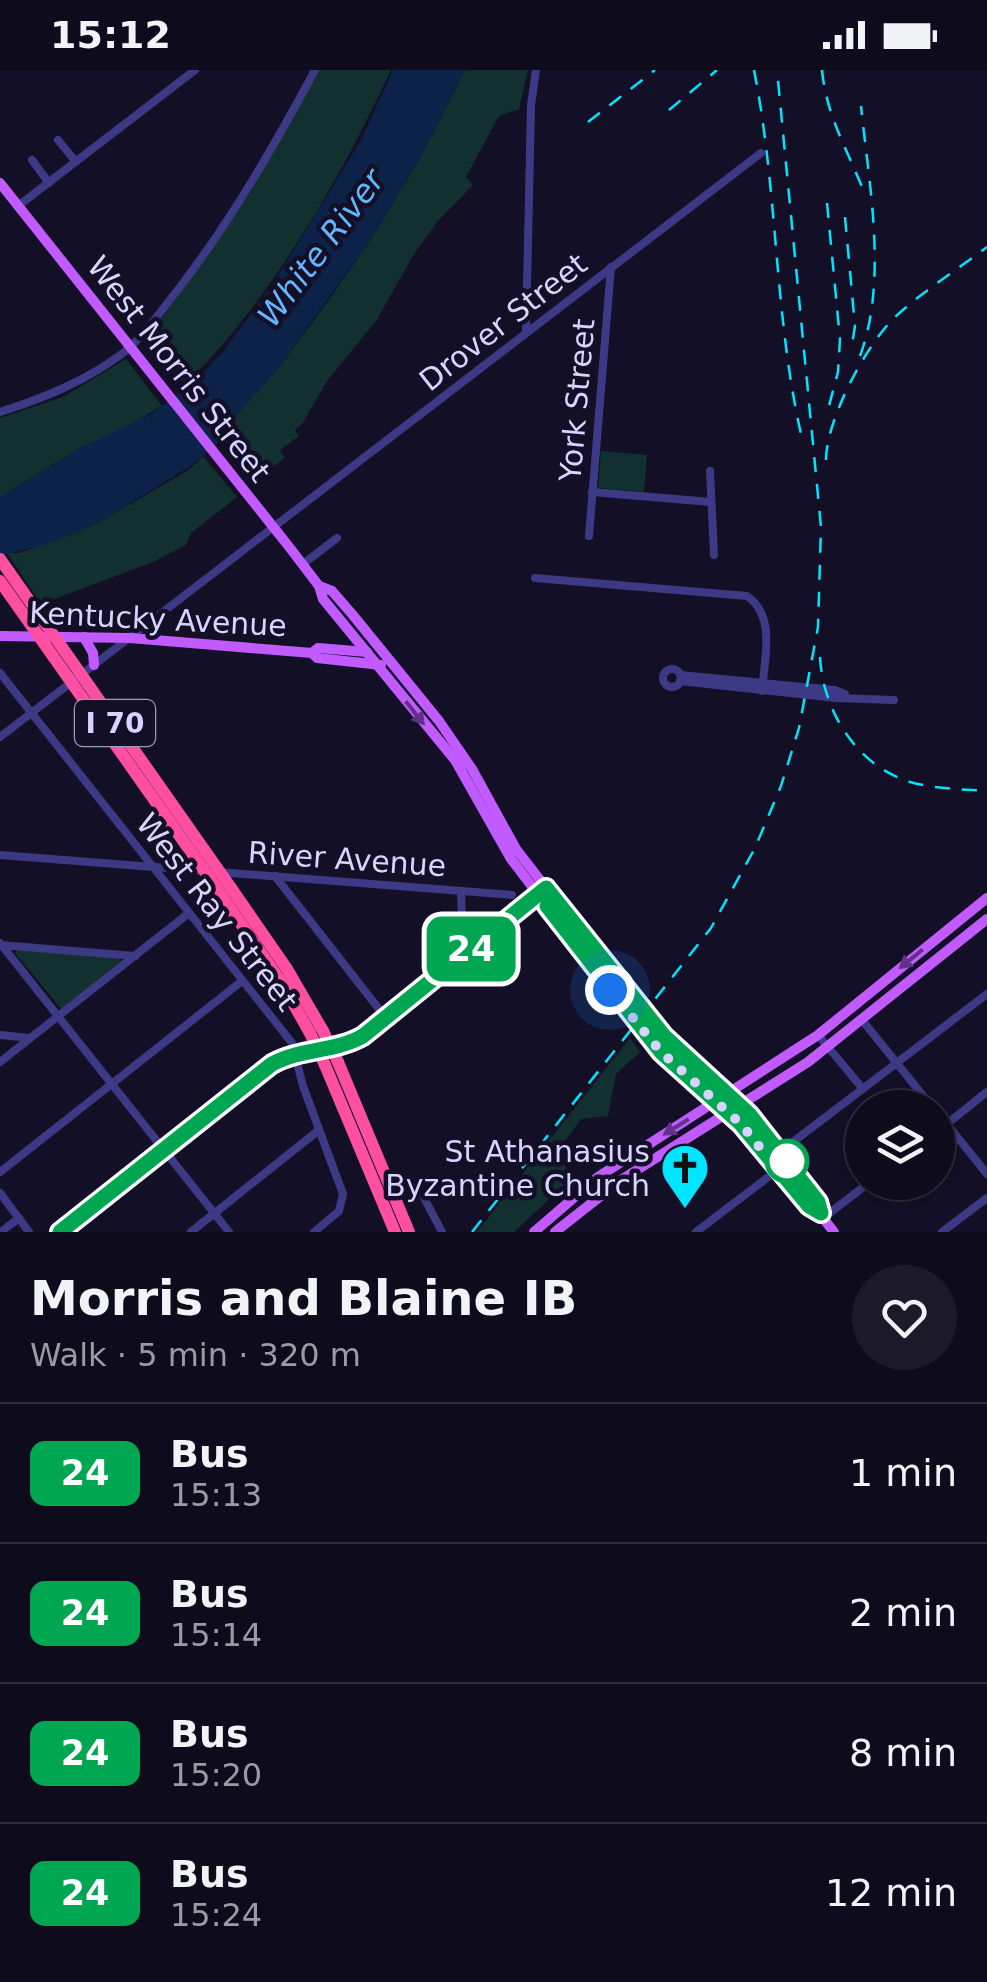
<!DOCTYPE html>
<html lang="en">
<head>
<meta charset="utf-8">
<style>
	:root { --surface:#0e0b1c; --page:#1c1929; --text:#f1f3f6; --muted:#9b9ba3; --line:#2e2b3b }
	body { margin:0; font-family:"DejaVu Sans",sans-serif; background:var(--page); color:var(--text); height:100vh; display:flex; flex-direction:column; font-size:38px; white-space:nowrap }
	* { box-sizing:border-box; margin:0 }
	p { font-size:32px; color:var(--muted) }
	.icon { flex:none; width:55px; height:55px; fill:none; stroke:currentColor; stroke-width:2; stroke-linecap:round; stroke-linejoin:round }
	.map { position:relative; height:1162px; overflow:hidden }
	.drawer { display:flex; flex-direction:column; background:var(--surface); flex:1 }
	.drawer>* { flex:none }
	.badge { padding:0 20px; border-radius:15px; font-size:35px; line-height:65px }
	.tools { position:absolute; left:845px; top:1020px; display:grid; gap:20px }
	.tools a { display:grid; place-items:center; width:110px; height:110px; border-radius:50%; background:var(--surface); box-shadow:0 2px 8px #0004,0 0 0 2px var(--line); font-size:50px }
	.you { position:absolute; width:50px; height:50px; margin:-25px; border:8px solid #fff; border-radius:50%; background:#1a73e8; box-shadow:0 0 0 15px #1a73e833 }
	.map>.badge { position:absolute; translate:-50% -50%; box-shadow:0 0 0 5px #fff }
	.round { display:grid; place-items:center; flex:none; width:105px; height:105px; border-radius:52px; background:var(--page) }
	.summary { display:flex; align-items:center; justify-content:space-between; height:170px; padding:0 30px }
	h1 { font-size:48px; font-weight:600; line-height:75px }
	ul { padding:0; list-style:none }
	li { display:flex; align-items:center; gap:30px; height:140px; padding:0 30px; border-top:2px solid var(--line) }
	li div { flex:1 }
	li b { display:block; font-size:38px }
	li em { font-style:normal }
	li .badge { min-width:110px; font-weight:700; text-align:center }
	.status { display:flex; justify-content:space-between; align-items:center; height:70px; padding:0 50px; background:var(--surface); direction:ltr }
	.status svg { height:28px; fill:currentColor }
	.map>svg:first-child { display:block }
</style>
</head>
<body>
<div class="status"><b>15:12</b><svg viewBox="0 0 49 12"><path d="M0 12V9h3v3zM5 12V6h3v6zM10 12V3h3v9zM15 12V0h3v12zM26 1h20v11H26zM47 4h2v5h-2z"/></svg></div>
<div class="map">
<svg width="987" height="1162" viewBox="0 0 987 1162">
	<rect width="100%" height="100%" fill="#130f26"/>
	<g fill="#12302f">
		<path d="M319,0H391C341,108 272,228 188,312H181L145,271L191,208Z"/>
		<path d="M465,0H528L519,39L499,46L466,107L473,115L438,151L414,184L376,251L327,311L302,354L295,360L299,366L280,380L285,388L255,410L223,368L236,345L277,300L328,231L371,169L421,87Z"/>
		<path d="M126,289L162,336L123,359L80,378L0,427V348L63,327Z"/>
		<path d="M601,381L647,385L644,422L598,418Z"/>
		<path d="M203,386L237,427L191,463L186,475L153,492L41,534L7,483H19L96,454L190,399Z"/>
		<path d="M17,880L119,888L121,891L62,940L15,883Z"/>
		<path d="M630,968L640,982L616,1004L608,1046L581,1049L555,1085L574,1106L514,1162H477Z"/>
	</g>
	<path fill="#0c2248" d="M393,0H465L421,87L371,169L277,300L236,345L227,365L191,396L96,454L47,474L0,486V427L80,378L151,344L199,307L223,282L275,211L361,70Z"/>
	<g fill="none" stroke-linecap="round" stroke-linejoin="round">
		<g stroke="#3d3a85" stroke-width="8">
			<path d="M58,70L76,92"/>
			<path d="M32,90L49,113"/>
			<path d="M18,136L195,0"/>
			<path d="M526,263L531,35L536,0"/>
			<path d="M0,342C44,328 86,311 123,283C143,267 157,246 173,226C228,156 273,78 315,0"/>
			<path d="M710,401L714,485"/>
			<path d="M592,422L711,432"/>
			<path d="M589,466L611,197"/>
			<path d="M303,494L337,468"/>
			<path d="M535,508L747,526C777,547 764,590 762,621"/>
			<circle cx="672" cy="608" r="9"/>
			<path d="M0,603L292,973L303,1016L343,1124L339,1141L314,1162"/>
			<path d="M680,605L835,620L845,624"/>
			<path d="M680,611L836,628L894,630"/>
			<path d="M0,667L761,83"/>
			<path d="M0,785L205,801"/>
			<path d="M219,802L512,825"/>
			<path d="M275,806L386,948"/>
			<path d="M461,821L462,851L478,873"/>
			<path d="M0,873L229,1162"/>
			<path d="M0,875L135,886"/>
			<path d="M862,950L933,1038"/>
			<path d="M0,965L30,968"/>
			<path d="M818,965L863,1019"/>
			<path d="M0,992L189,843"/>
			<path d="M938,1043L987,1104"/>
			<path d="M938,1061L987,1022"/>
			<path d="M776,1085L987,924"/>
			<path d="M0,1102L242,911"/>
			<path d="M420,1120L442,1162"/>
			<path d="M0,1123L29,1162"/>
			<path d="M823,1148L870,1112"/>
			<path d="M1,1162L19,1148"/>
			<path d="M60,1162L273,994C302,977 337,982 366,964L546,818"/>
			<path d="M191,1162L319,1060"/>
			<path d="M696,1162L788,1092"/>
			<path d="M942,1162L987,1128"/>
		</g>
		<g stroke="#c25bff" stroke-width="10">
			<path d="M0,113L290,478L319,516L323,529L455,690L511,789L642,960L673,995L745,1058L809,1136L821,1143"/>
			<path d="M319,516L332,521L352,544L439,651L472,699L516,779L609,899L677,980L741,1035L760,1056L818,1132L823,1148L834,1162"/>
			<path d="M0,566L130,568L312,583L318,578L367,582"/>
			<path d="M84,567L93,583L94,595"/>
			<path d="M312,583L317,588L381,595"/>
			<path d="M534,1162L598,1107L818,965L987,828"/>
			<path d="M555,1162L621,1110L808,992L987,849"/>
		</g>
		<g stroke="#ff4fa3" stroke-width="12">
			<path d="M215,816L281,912L310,963"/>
			<path d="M231,818L287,899L323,961"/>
			<path d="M338,992L409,1162"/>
			<path d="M325,995L395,1162"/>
		</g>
		<g stroke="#00e5ff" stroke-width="2.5" stroke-dasharray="15 12" stroke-linecap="butt">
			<path d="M754,0C778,120 774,245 801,364"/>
			<path d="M822,0C826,45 848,81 864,122"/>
			<path d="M669,40L717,0"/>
			<path d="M588,52L655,0"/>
			<path d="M827,133L840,269L838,302L829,336"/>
			<path d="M845,147L855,256L852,275"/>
			<path d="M860,286C888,211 869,114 861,36"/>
			<path d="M826,390C826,350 866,275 895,247C923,221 957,200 987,177"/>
			<path d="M820,587C823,641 856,695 910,712C935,719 961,719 987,721"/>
			<path d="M472,1162L711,858L755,778L781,716L799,658L818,557L821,457L777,0"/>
		</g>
		<g stroke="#ff4fa3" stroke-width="12">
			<path d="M0,489L231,818"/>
			<path d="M0,511L215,816"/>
			<path d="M323,961L338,992"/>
			<path d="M310,963L325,995"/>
		</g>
	</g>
	<defs><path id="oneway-solid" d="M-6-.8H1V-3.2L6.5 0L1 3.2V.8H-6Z" transform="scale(2.5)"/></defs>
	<g fill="#623188">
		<use href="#oneway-solid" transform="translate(415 643) rotate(52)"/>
		<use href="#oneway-solid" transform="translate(911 889) rotate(141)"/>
		<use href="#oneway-solid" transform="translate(676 1057) rotate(148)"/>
	</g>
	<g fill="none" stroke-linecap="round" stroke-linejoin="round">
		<g stroke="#fff" stroke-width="22">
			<path id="line" d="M60,1162L272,994C301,978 335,982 363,966L546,818L664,966L749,1044L818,1132L821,1143L809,1136L741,1054L661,982L547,836"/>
		</g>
		<use href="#line" stroke="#00a651" stroke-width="15"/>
		<path stroke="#d9d4ff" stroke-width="10" stroke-dasharray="0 18" d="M610,920L661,982L741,1054L770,1090L787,1091"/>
	</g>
	<defs>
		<g id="church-pin" transform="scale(2.5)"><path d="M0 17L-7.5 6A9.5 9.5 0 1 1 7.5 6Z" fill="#00e5ff" stroke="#130f26"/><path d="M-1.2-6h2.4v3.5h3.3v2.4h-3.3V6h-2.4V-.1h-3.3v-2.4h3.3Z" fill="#111"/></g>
	</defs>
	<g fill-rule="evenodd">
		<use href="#church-pin" x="685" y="1098"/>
	</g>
	<circle fill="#fff" stroke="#00a651" stroke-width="5" cx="787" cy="1091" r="20"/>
	<g text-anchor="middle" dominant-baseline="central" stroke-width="9" stroke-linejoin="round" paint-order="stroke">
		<rect fill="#130f26" stroke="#9e99be" stroke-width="2.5" x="75" y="630" width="80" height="46" rx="8"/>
		<g font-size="28" font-weight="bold" fill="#d9d4ff">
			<text x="115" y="653">I 70</text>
		</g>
		<g font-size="30" fill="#d9d4ff" stroke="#130f26">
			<text transform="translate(503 252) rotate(-38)">Drover Street</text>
			<text transform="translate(179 299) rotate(52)">West Morris Street</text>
			<text transform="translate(577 330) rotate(-85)">York Street</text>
			<text transform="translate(158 549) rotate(3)">Kentucky Avenue</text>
			<text transform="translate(347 789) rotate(4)">River Avenue</text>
			<text transform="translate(217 842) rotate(52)">West Ray Street</text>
		</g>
		<g font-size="30" fill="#d9d4ff" stroke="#130f26" text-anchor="end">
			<text x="650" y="1081">St Athanasius<tspan x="650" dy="34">Byzantine Church</tspan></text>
		</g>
		<g font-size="32" font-style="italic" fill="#62b6ff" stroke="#130f26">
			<text transform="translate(321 178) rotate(-53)">White River</text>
		</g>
	</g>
</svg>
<div class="tools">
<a><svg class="icon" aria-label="layers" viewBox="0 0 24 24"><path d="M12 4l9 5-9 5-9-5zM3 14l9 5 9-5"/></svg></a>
</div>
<div class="you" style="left:610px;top:920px"></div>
<b class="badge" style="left:471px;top:879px;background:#00a651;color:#fff">24</b>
</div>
<section class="drawer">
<div class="summary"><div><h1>Morris and Blaine IB</h1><p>Walk · 5 min · 320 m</p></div><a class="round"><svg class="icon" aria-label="heart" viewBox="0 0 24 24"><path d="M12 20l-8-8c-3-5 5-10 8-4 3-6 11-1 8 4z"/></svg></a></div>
<ul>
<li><span class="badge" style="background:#00a651;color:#fff">24</span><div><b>Bus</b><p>15:13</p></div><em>1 min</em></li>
<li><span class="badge" style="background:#00a651;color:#fff">24</span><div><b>Bus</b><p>15:14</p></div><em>2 min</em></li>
<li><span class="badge" style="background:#00a651;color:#fff">24</span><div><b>Bus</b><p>15:20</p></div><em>8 min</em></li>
<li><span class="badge" style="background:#00a651;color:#fff">24</span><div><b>Bus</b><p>15:24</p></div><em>12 min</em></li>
</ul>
</section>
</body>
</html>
